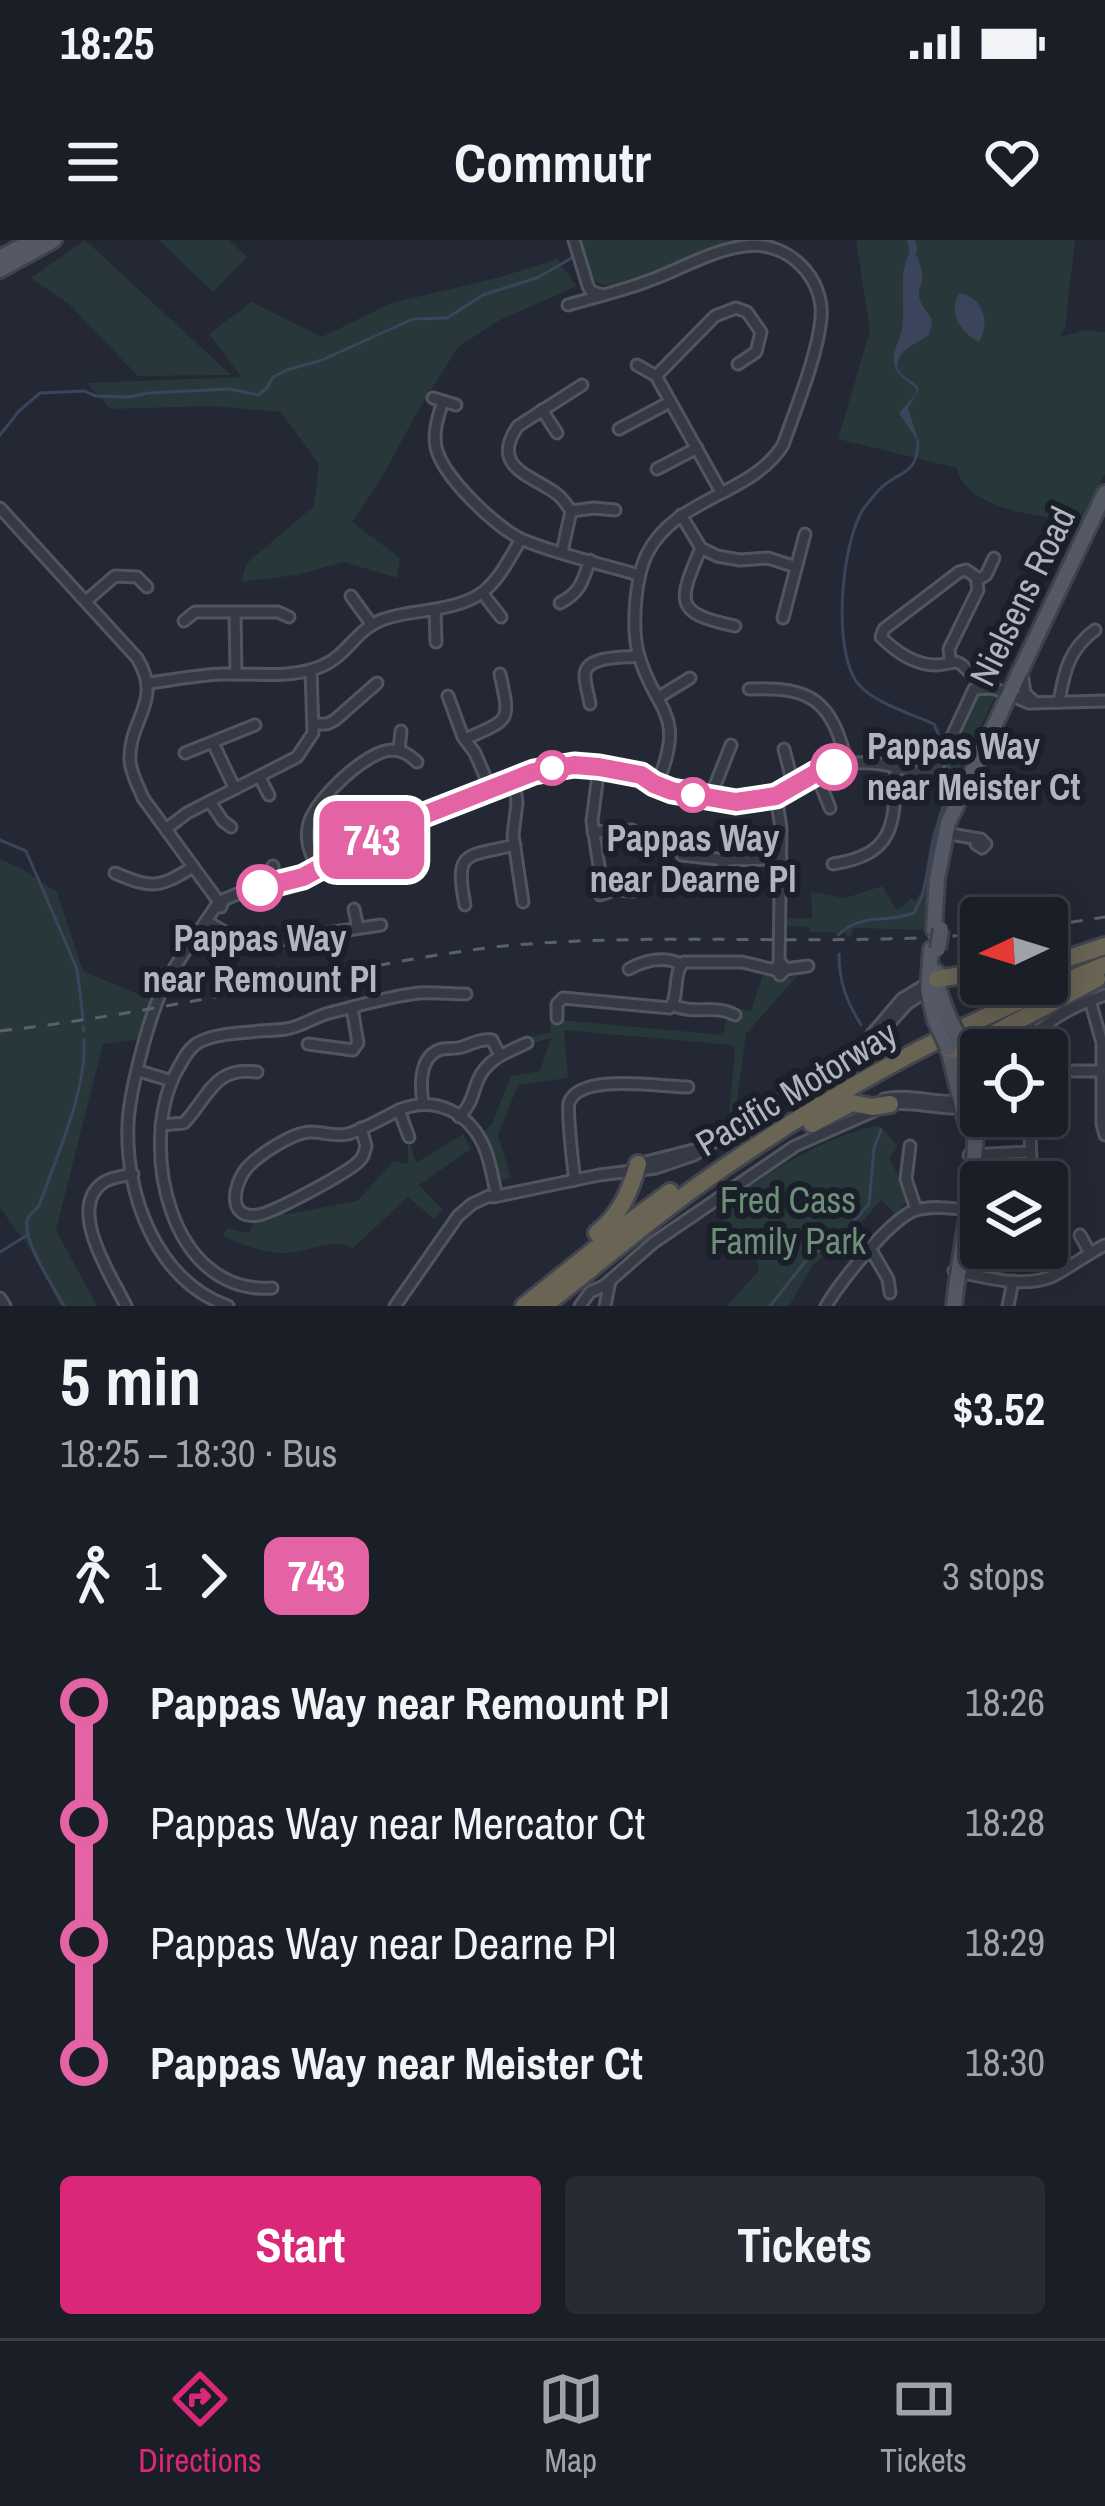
<!DOCTYPE html>
<html lang="en">
<head>
<meta charset="utf-8">
<style>
	:root { --surface:#1a1e27; --page:#272b33; --text:#f1f3f6; --muted:#9fa2a7; --line:#383c44; --accent:#db2777 }
	body { margin:0; font-family:"Archivo Narrow",sans-serif; background:var(--page); color:var(--text); height:100vh; display:flex; flex-direction:column; font-size:45px; white-space:nowrap }
	* { box-sizing:border-box; margin:0 }
	p { font-size:39px; color:var(--muted) }
	.icon { flex:none; width:66px; height:66px; fill:none; stroke:currentColor; stroke-width:2; stroke-linecap:round; stroke-linejoin:round }
	.map { position:relative; height:1066px; overflow:hidden }
	.panel { display:flex; flex-direction:column; background:var(--surface); flex:1 }
	.panel>* { flex:none }
	.badge { padding:0 24px; border-radius:18px; font-size:42px; line-height:78px }
	.needle { width:78px; rotate:266deg }
	.controls { position:absolute; left:960px; top:657px; display:grid; gap:24px }
	.controls a { display:grid; place-items:center; width:108px; height:108px; border-radius:12px; background:var(--surface); box-shadow:0 6px 30px #0003,0 0 0 3px var(--line); font-size:60px }
	.map>.badge { position:absolute; translate:-50% -50%; box-shadow:0 0 0 6px #fff }
	.legs { display:flex; align-items:center; gap:18px; height:132px; padding:0 60px; font-size:39px }
	.legs p { margin-inline-start:auto }
	.headline { display:flex; align-items:center; justify-content:space-between; height:204px; padding:0 60px }
	h1 { font-size:66px; font-weight:700; line-height:90px }
	.primary-button { display:flex; gap:24px; margin-top:auto; padding:24px 60px }
	.primary-button a { flex:1; height:138px; border-radius:12px; background:var(--accent); color:#fff; font-size:48px; font-weight:700; line-height:138px; text-align:center }
	.primary-button a+a { background:var(--page); color:var(--text) }
	ul { padding:0 60px; list-style:none }
	li { display:flex; align-items:center; gap:42px; height:120px; font-size:45px }
	li i { display:grid; place-items:center; width:18px; height:100%; margin:0 15px; background:currentColor }
	li i::after { content:''; width:30px; height:30px; margin:-15px; border:9px solid; border-radius:50%; background:var(--surface) }
	li p { margin-inline-start:auto }
	li:first-child i { background:linear-gradient(#0000 50%,currentColor 0) }
	li:last-child i { background:linear-gradient(currentColor 50%,#0000 0) }
	.status { display:flex; justify-content:space-between; align-items:center; height:84px; padding:0 60px; background:var(--surface); direction:ltr }
	.status svg { height:33px; fill:currentColor }
	header { display:flex; justify-content:space-between; align-items:center; height:156px; padding:0 60px; background:var(--surface); font-size:54px; font-weight:700 }
	.dock { display:flex; justify-content:space-around; align-items:center; height:168px; border-top:3px solid var(--line); background:var(--surface); font-size:33px; color:var(--muted) }
	.dock a { display:grid; justify-items:center; gap:6px }
	.dock .selected { color:var(--accent) }
	.map>svg:first-child { display:block }
</style>
</head>
<body>
<div class="status"><b>18:25</b><svg viewBox="0 0 49 12"><path d="M0 12V9h3v3zM5 12V6h3v6zM10 12V3h3v9zM15 12V0h3v12zM26 1h20v11H26zM47 4h2v5h-2z"/></svg></div>
<header><svg class="icon" aria-label="menu" viewBox="0 0 24 24"><path d="M4 6h16M4 12h16M4 18h16"/></svg>Commutr<svg class="icon" aria-label="heart" viewBox="0 0 24 24"><path d="M12 20l-8-8c-3-5 5-10 8-4 3-6 11-1 8 4z"/></svg></header>
<div class="map">
<svg width="1105" height="1066" viewBox="0 0 1105 1066">
	<rect width="100%" height="100%" fill="#232834"/>
	<g fill="#283739">
		<path d="M85,0L231,135L138,136L69,64L31,38Z"/>
		<path d="M159,0H229L247,17L213,52Z"/>
		<path d="M582,0H741L621,45H602L593,40Z"/>
		<path d="M856,0H1075L1065,88L1060,97L1086,90L1105,92V234L1081,283C1046,277 964,270 957,228L838,199L870,91Z"/>
		<path d="M557,19L577,46L500,80L458,107L415,176L380,241L352,282L400,318L397,338L344,322L296,335L241,342L247,323L314,266L319,224L281,172L212,166L110,169L87,143L241,137L209,94L251,62L322,97L391,63L497,38Z"/>
		<path d="M988,452L994,453V459L962,525L940,595L928,690L854,688L851,697H848L845,693L810,692L809,687L786,686V678L812,679L811,652L845,658L882,646L896,669L905,665L911,658L915,661L923,648L932,593L944,557L946,547L943,524L976,457Z"/>
		<path d="M0,619L22,629L57,652L83,731L140,755L154,752L141,799L103,804L56,990L97,1066H61L28,1006L0,968Z"/>
		<path d="M763,734L781,740L798,735L746,794L735,875H729L735,810L731,805L564,790L568,838L518,845L498,895L511,938L498,941L483,893L492,883L511,836L540,831L551,798L533,803L531,797L551,792L550,779L723,795L726,780H737L741,769L751,771Z"/>
		<path d="M876,886L883,889L898,907L889,918C898,931 900,948 906,962L896,974L881,960L849,997L812,1026L789,1066H727L759,1030L758,1024L715,969C766,936 816,899 876,886Z"/>
		<path d="M463,894L471,909L419,945L443,970L434,979L408,957L353,1008C334,998 309,1011 287,1013C266,1014 241,1005 222,995L228,988L248,993L258,977L273,973L288,974L357,961L394,921L408,924V904L411,905L416,923Z"/>
	</g>
	<g fill="#3a445b">
		<path d="M911,10H914C918,19 923,29 922,39C921,49 917,50 920,60C927,78 938,74 928,96C914,105 900,108 897,126C901,139 914,139 919,149L908,168L919,203L899,173L915,155L916,148C909,142 899,137 895,127C890,113 900,102 902,88C906,62 897,33 911,10Z"/>
		<path d="M960,53C983,58 991,82 979,102C961,93 946,71 960,53Z"/>
	</g>
	<g fill="none" stroke-linecap="round" stroke-linejoin="round">
		<g stroke="#3a445b" stroke-width="3">
			<path d="M230,149L258,155L267,148L273,137L287,130L322,120L413,79L447,78L483,55L539,37L575,16"/>
			<path d="M0,195L19,171L40,153L84,151L96,156L128,157L149,153L228,149"/>
			<path d="M918,201C917,235 903,229 882,247C876,252 869,262 864,268C841,302 831,415 860,446C879,465 910,473 934,484L944,507"/>
			<path d="M0,600L26,611L42,648"/>
			<path d="M43,650L77,729L83,778"/>
			<path d="M838,695C863,672 884,684 914,673L923,654L933,601L950,543L948,516"/>
			<path d="M839,714C839,742 846,760 861,785"/>
			<path d="M83,786L84,791"/>
			<path d="M0,1012L29,994"/>
			<path d="M64,1066C54,1047 23,1002 27,981C28,975 34,971 39,966C56,918 87,850 84,800"/>
			<path d="M770,1066L808,1018L844,993L869,964L874,908L881,890"/>
		</g>
		<path stroke="#3a445b" stroke-width="8" d="M911,0L913,10"/>
		<g stroke="#50555f" stroke-width="15">
			<g id="minor">
				<path d="M574,0L588,46L591,51L602,55"/>
				<path d="M568,65C595,57 622,51 648,41C679,30 712,10 745,6C787,0 825,37 821,79C817,117 796,168 783,205C751,256 675,257 647,314C635,338 631,390 639,416C655,471 686,472 659,539"/>
				<path d="M637,125L656,136L721,252"/>
				<path d="M656,136L715,76L736,68L747,72L761,92L756,112L738,124"/>
				<path d="M433,158L456,165"/>
				<path d="M443,161C438,177 433,191 436,207C442,236 496,288 523,300C560,315 601,324 639,335"/>
				<path d="M542,170L557,193"/>
				<path d="M619,189L670,162"/>
				<path d="M657,229L697,208"/>
				<path d="M0,268L137,418C164,462 128,479 130,521C131,534 138,545 143,558L216,658"/>
				<path d="M571,271L594,268L615,270"/>
				<path d="M681,275L701,308L717,316L740,320L768,318L796,327"/>
				<path d="M701,308C678,362 673,373 735,386"/>
				<path d="M562,312L571,271C567,265 563,259 558,255C535,236 488,229 518,186L582,145"/>
				<path d="M978,340L986,335L994,318"/>
				<path d="M483,354L501,377"/>
				<path d="M351,356L372,385"/>
				<path d="M86,361L115,336L137,337L147,347"/>
				<path d="M560,363C581,352 582,342 590,320"/>
				<path d="M435,370L436,402"/>
				<path d="M235,374L236,434"/>
				<path d="M783,378L805,294"/>
				<path d="M184,381L195,372H278L289,377"/>
				<path d="M950,419L949,409L978,350L976,337L966,330L959,332L884,389L881,397C895,411 914,425 936,425C957,424 954,415 972,435"/>
				<path d="M972,435L978,431L985,433L989,440L986,448"/>
				<path d="M1023,439L1025,453L1036,463"/>
				<path d="M148,443C173,440 197,435 222,434C254,433 292,439 322,426C346,416 356,391 379,381C393,375 409,373 424,371C485,362 492,350 521,299"/>
				<path d="M749,449C812,446 832,461 847,524"/>
				<path d="M974,449L993,448L1029,463L1105,461"/>
				<path d="M448,456L463,497L475,513L490,548"/>
				<path d="M659,457L690,438"/>
				<path d="M1059,462C1064,432 1069,409 1095,390"/>
				<path d="M590,464C589,456 584,442 585,434C587,415 625,418 639,416"/>
				<path d="M313,484H327L335,480L377,443"/>
				<path d="M465,499C510,479 511,483 500,434"/>
				<path d="M213,503L235,549"/>
				<path d="M784,509L793,544"/>
				<path d="M399,511L401,491"/>
				<path d="M185,513L255,485"/>
				<path d="M599,527L592,581L601,639L615,650L634,651"/>
				<path d="M816,533L830,568"/>
				<path d="M260,538L269,555"/>
				<path d="M514,538L517,563L513,595L523,662"/>
				<path d="M651,541C679,558 746,570 778,555C801,543 820,528 846,524C876,519 901,529 929,535L937,528L974,449"/>
				<path d="M776,556L781,588L779,723"/>
				<path d="M710,558L731,505"/>
				<path d="M210,562L223,581L231,587"/>
				<path d="M166,589L187,573L297,517L313,493L311,430"/>
				<path d="M389,591L400,629"/>
				<path d="M593,592L632,590"/>
				<path d="M945,593L979,599"/>
				<path d="M981,599L986,604L982,608L976,604Z"/>
				<path d="M682,615L726,620L781,619"/>
				<path d="M833,624C898,614 894,581 896,525"/>
				<path d="M273,626L275,645"/>
				<path d="M317,629C311,614 304,600 309,583C316,559 366,511 392,510C403,510 409,515 417,522"/>
				<path d="M115,633C152,649 159,648 193,627"/>
				<path d="M601,639L600,655L615,650"/>
				<path d="M723,648V620"/>
				<path d="M465,665C454,609 466,617 515,605"/>
				<path d="M354,669L358,688"/>
				<path d="M206,681L240,701L253,704L381,685"/>
				<path d="M781,723L786,729L780,735L775,728Z"/>
				<path d="M629,729C645,720 664,716 681,724"/>
				<path d="M786,729L808,726"/>
				<path d="M1090,760L1102,803V884L1105,895"/>
				<path d="M673,765C692,775 715,764 735,775"/>
				<path d="M557,778V764L563,758L670,768C680,754 672,734 684,722H742L775,730"/>
				<path d="M872,794L902,759L928,743"/>
				<path d="M308,804L353,810L358,803L352,768"/>
				<path d="M1020,810C1043,782 1071,766 1105,755"/>
				<path d="M139,831L172,841"/>
				<path d="M1074,831H1103"/>
				<path d="M884,859C910,853 935,864 962,861"/>
				<path d="M423,863C420,845 419,815 442,809C448,808 456,809 462,807C474,803 480,799 492,800L500,815"/>
				<path d="M399,870L409,897"/>
				<path d="M459,877C473,862 471,857 478,840C487,819 507,812 527,803"/>
				<path d="M161,885L184,883C209,857 213,826 257,832"/>
				<path d="M361,888L366,906C364,913 364,917 358,922C347,933 273,973 258,975C227,980 233,945 246,929C258,915 293,892 311,892C323,892 335,897 348,894C365,889 383,878 399,870C435,855 470,872 485,909C491,924 493,941 497,956"/>
				<path d="M910,906L906,939L916,969"/>
				<path d="M969,915L1030,912"/>
				<path d="M634,925L693,910"/>
				<path d="M1032,933L1053,932"/>
				<path d="M575,940C573,928 567,871 569,863C579,832 663,847 688,847"/>
				<path d="M1032,942L1030,894L1042,876"/>
				<path d="M1080,995L1090,1013"/>
				<path d="M871,1010L888,1039L890,1053"/>
				<path d="M954,1031C985,1037 1023,1049 1053,1036C1071,1027 1087,1014 1105,1005"/>
				<path d="M272,1048C169,1055 139,907 175,834C181,824 186,811 196,804C215,791 263,792 286,789C301,787 314,777 329,773C358,766 390,756 419,753C434,752 451,754 466,754"/>
				<path d="M0,1058L5,1066"/>
				<path d="M126,1066C112,1037 65,968 104,942C112,937 124,936 133,934"/>
				<path d="M228,1066C157,1041 125,955 128,885C129,852 148,782 161,752C175,722 198,694 216,666L221,667L223,660L247,650L303,637L401,584L534,532L574,525L653,537"/>
				<path d="M395,1066L458,976L472,964L489,956L493,957L599,935L656,928L694,915L879,795L907,764L928,750"/>
				<path d="M580,1066L590,1052L604,1046L653,1003L795,906L890,864C915,861 939,870 963,868"/>
				<path d="M605,1066L610,1041"/>
				<path d="M826,1066C841,1041 886,985 911,972C926,965 952,968 969,970"/>
				<path d="M1008,1066L1013,1041"/>
			</g>
		</g>
		<g stroke="#3f434e" stroke-width="20">
			<g id="major">
				<path d="M0,18L33,0"/>
				<path d="M0,30L54,0"/>
				<path d="M934,690L937,639L948,583L1105,253"/>
				<path d="M931,709L928,750L935,780"/>
				<path d="M937,732L939,750L947,773"/>
				<path d="M948,808L966,882"/>
				<path d="M954,1066C963,980 993,887 961,802"/>
			</g>
		</g>
		<g stroke="#40454f" stroke-width="22">
			<g id="highway">
				<path d="M1047,725L1105,706"/>
				<path d="M937,739L981,732"/>
				<path d="M948,808L956,810L989,796L1097,739"/>
				<path d="M812,884L852,863L872,867L890,864"/>
				<path d="M597,993C620,975 630,952 638,924"/>
				<path d="M524,1066L624,986L670,952"/>
				<path d="M544,1066C597,1025 648,981 703,942C827,854 963,781 1105,725"/>
			</g>
		</g>
		<use href="#minor" stroke="#363a45" stroke-width="9"/>
		<use href="#major" stroke="#545965" stroke-width="14"/>
		<use href="#highway" stroke="#6a6454" stroke-width="16"/>
		<g stroke="#5a606d" stroke-width="3" stroke-dasharray="12 12" stroke-linecap="butt">
			<path d="M1047,686L1105,677"/>
			<path d="M0,791C106,779 211,758 316,737C382,725 448,711 515,705C670,692 826,707 981,694"/>
		</g>
		<g stroke="#3f434e" stroke-width="20" stroke-linecap="butt">
			<g id="major-bridge">
				<path d="M938,709L941,689"/>
				<path d="M947,773L961,802"/>
				<path d="M935,780L948,808"/>
			</g>
		</g>
		<use href="#major-bridge" stroke="#545965" stroke-width="14"/>
	</g>
	<g fill="none" stroke-linecap="round" stroke-linejoin="round">
		<g stroke="#fff" stroke-width="27">
			<path id="line-1" d="M260,648L303,637L401,584L534,532L574,525L599,527L641,535L654,544L672,551L736,562L776,556L816,533L834,527"/>
		</g>
		<use href="#line-1" stroke="#e463a4" stroke-width="18"/>
	</g>
	<g fill="#fff" stroke="#e463a4" stroke-width="6">
		<circle cx="834" cy="527" r="21"/>
		<circle cx="552" cy="528" r="15"/>
		<circle cx="693" cy="555" r="15"/>
		<circle cx="260" cy="648" r="21"/>
	</g>
	<g text-anchor="middle" dominant-baseline="central" stroke-width="12" stroke-linejoin="round" paint-order="stroke">
		<g font-size="36" fill="#b0b5c1" stroke="#1b1f29">
			<text transform="translate(1022 356) rotate(-64)">Nielsens Road</text>
			<text transform="translate(796 848) rotate(-31)">Pacific Motorway</text>
		</g>
		<g font-size="36" font-weight="bold" fill="#b0b5c1" stroke="#1b1f29">
			<text x="867" y="506" text-anchor="start">Pappas Way<tspan x="867" dy="41">near Meister Ct</tspan></text>
			<text x="693" y="598">Pappas Way<tspan x="693" dy="41">near Dearne Pl</tspan></text>
			<text x="260" y="698">Pappas Way<tspan x="260" dy="41">near Remount Pl</tspan></text>
		</g>
		<g font-size="36" fill="#6b8f77" stroke="#1b1f29">
			<text x="788" y="960">Fred Cass<tspan x="788" dy="41">Family Park</tspan></text>
		</g>
	</g>
</svg>
<div class="controls">
<a><svg class="needle" viewBox="-14 -14 28 28"><path d="M0-13l5 13h-10z" fill="#e53935"/><path d="M0 13l5-13h-10z" fill="#9fa2a7"/></svg></a>
<a><svg class="icon" aria-label="locate" viewBox="0 0 24 24"><circle cx="12" cy="12" r="6"/><path d="M12 2v4M12 18v4M2 12h4M18 12h4"/></svg></a>
<a><svg class="icon" aria-label="layers" viewBox="0 0 24 24"><path d="M12 4l9 5-9 5-9-5zM3 14l9 5 9-5"/></svg></a>
</div>
<b class="badge" style="left:372px;top:600px;background:#e463a4;color:#fff">743</b>
</div>
<section class="panel">
<div class="headline"><div><h1>5 min</h1><p>18:25 – 18:30 · Bus</p></div><b>$3.52</b></div>
<div class="legs"><svg class="icon" aria-label="walk" viewBox="0 0 24 24"><circle cx="13" cy="4" r="2"/><path d="M13 8l-2 6 4 7M11 14l-3 7M7 12l3-4h3l4 4"/></svg>1<svg class="icon" aria-label="forward" viewBox="0 0 24 24"><path d="M9 5l7 7-7 7"/></svg><b class="badge" style="background:#e463a4;color:#fff">743</b><p>3 stops</p></div>
<ul>
<li><i style="color:#e463a4"></i><b>Pappas Way near Remount Pl</b><p>18:26</p></li>
<li><i style="color:#e463a4"></i><span>Pappas Way near Mercator Ct</span><p>18:28</p></li>
<li><i style="color:#e463a4"></i><span>Pappas Way near Dearne Pl</span><p>18:29</p></li>
<li><i style="color:#e463a4"></i><b>Pappas Way near Meister Ct</b><p>18:30</p></li>
</ul>
<div class="primary-button"><a>Start</a><a>Tickets</a></div>
</section>
<nav class="dock">
<a class="selected"><svg class="icon" aria-label="directions" viewBox="0 0 24 24"><path d="M12 3l9 9-9 9-9-9zM9 14v-3h6M13 9l2 2-2 2"/></svg>Directions</a>
<a><svg class="icon" aria-label="map" viewBox="0 0 24 24"><path d="M3 6l6-2 6 2 6-2v14l-6 2-6-2-6 2zM9 4v14M15 6v14"/></svg>Map</a>
<a><svg class="icon" aria-label="tickets" viewBox="0 0 24 24"><path d="M3 7h18v10H3zM15 7v10"/></svg>Tickets</a>
</nav>
</body>
</html>
